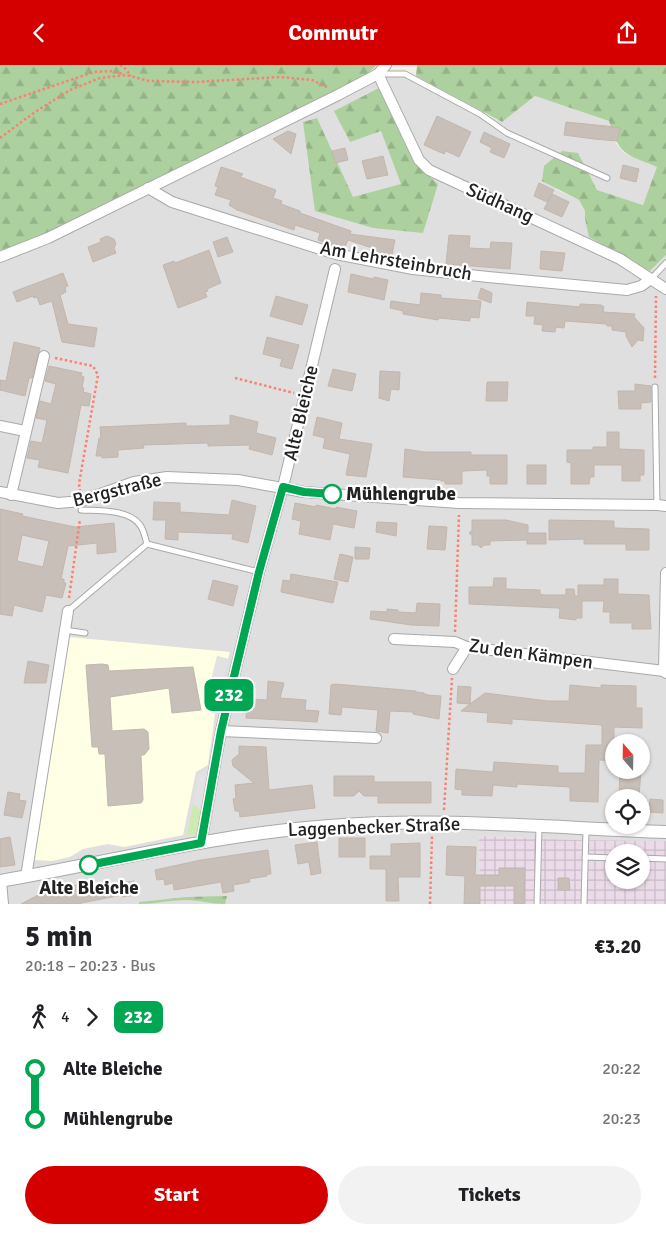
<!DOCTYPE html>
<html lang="en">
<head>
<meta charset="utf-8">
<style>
	:root { --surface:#fff; --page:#f2f2f2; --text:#202124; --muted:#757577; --accent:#d40000 }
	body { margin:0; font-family:Signika,sans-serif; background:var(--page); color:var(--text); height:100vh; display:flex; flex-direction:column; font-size:19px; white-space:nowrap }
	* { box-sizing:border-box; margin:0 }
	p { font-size:16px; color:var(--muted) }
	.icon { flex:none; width:28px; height:28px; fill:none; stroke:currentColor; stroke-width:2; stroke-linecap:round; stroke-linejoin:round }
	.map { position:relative; height:839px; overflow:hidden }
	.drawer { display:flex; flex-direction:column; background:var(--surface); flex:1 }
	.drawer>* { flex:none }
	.badge { padding:0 10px; border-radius:8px; font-size:18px; line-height:32px }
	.needle { width:32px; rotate:340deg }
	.fabs { position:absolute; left:605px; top:669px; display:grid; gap:10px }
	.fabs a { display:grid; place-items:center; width:45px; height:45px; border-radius:50%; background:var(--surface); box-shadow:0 1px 4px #0004; font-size:25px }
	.map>.badge { position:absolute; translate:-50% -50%; box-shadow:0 0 0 2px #fff }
	.legs { display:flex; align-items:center; gap:8px; height:55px; padding:0 25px; font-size:16px }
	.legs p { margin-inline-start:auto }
	.overview { display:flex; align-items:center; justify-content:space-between; height:85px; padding:0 25px }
	h1 { font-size:28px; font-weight:800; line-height:38px }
	.cta { display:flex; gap:10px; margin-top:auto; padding:10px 25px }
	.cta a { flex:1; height:58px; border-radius:30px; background:var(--accent); color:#fff; font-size:20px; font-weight:800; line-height:58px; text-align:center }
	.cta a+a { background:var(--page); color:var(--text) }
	ul { padding:0 25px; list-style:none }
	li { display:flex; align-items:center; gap:18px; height:50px; font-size:19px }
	li i { display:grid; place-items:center; width:8px; height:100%; margin:0 6px; background:currentColor }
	li i::after { content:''; width:12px; height:12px; margin:-6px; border:4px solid; border-radius:50%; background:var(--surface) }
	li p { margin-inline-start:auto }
	li:first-child i { background:linear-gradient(#0000 50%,currentColor 0) }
	li:last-child i { background:linear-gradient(currentColor 50%,#0000 0) }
	header { display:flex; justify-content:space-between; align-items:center; height:65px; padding:0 25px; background:var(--accent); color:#fff; font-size:22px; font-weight:800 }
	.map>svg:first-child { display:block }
</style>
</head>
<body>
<header><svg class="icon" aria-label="back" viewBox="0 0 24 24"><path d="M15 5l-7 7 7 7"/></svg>Commutr<svg class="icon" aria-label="share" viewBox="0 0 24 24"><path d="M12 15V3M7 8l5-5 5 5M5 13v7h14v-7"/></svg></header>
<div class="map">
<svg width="666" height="839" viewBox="0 0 666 839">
	<defs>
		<pattern id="industrial-grid" width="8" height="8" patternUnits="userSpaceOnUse" patternTransform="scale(1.25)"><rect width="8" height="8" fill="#ebdbe8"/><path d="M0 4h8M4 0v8" fill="none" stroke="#c9bcc7"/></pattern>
		<pattern id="forest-firs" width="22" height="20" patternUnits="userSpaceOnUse" patternTransform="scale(1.25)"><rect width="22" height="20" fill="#add19e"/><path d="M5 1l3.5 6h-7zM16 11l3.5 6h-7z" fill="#95b388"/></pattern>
	</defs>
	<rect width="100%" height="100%" fill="#f2efe9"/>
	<path fill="#e0dfdf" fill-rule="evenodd" d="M375,3L398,9L502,57L535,31L609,56L615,77L624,88L658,102L643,140L597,125L555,124L579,135L585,146V155L650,206L666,190V776L575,775L479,771L480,839H0V186L45,169L366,10ZM614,678H641V705H614ZM614,732H641V760H614Z"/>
	<path fill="url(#industrial-grid)" fill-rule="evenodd" d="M479,771L575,775L666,776V839H480ZM614,788H641V815H614Z"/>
	<path fill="#ffffe5" d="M69,572L230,587L228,594L217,591L212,641L216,642L208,700L196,707L183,770L124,782L108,779L83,784L70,792L52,796L35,795L31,791Z"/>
	<path fill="#cdebb0" d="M193,739L202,746L199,762L196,769L187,770Z"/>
	<g fill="url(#forest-firs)">
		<path d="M0,0H377L366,10L45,169L0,186Z"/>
		<path d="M417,0H666V190L650,206L589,172L585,154V146L579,135L542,116L544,101L562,86L578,88L597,125L643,140L657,102C625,88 620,92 609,56L535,31L502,57L416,11Z"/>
		<path d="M379,23L414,98L438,119L423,168L373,163L315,146L303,57L317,53L353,132L401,119L381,66L350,77L334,46Z"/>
		<path d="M227,831L225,839C211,839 199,835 186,835C170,835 155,839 139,839V837L187,832Z"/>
	</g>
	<g fill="#e2e2e2">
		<path d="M217,591L228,594L216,642L212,641L209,623Z"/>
		<path d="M209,704L202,746L193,739L198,710Z"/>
	</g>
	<g fill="#c7bfb8" stroke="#c4b6ab" fill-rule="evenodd">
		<path d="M437,51L471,67L459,92L446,86L444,89L424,80Z"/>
		<path d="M566,57L606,61L620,63L617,76L594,74L564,70Z"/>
		<path d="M288,66L296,69L291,89L273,74Z"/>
		<path d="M484,67L510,79L504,93L490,87L492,83L480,77Z"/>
		<path d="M345,83L348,95L335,98L332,86Z"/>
		<path d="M383,91L388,110L367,114L362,96Z"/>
		<path d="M623,100L639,104L636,117L620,113Z"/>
		<path d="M221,102L243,109L240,112L276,125L273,133L282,136L281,139L300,146V148L351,166L350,169L395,175L392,190L371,187L372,183L348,175L345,182L336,179L335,182L318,175L320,168L295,160L294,165L237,145L229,140L231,135L215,130L218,122L215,121Z"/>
		<path d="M539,118L554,125L547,137L534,131Z"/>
		<path d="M552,129L569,137L562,152L544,144Z"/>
		<path d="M449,170L470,171L469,183L490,184L491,177L512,178L510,204L446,199Z"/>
		<path d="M107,171L114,174L116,179L114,183L116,188L93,197L88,182L101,177L100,174Z"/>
		<path d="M227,172L233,187L218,192L213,177Z"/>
		<path d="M209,185L221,218L207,224L208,226L205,227L207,232L178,243L163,200L174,196L175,198Z"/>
		<path d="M541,186L565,188L562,206L540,204Z"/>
		<path d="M63,208L68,221L65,222L66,227L60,230L68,259L97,263L94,282L62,277L52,236L40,240L37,232L34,233L33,231L17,237L13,227Z"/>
		<path d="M351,209L373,214L374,212L388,215L384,235L348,227Z"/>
		<path d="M481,223L492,228L491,238L478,233Z"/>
		<path d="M421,228L441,230V233L481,236L479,253L470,252V256L439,253L438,255L403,249V246L390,243L391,236L420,240Z"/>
		<path d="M276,231L308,240L302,260L270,251Z"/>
		<path d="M527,237L580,242V239L601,240L604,242L603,247L635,249L634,252L644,263L643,276L638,275L632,282L626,271V267L612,265V261H607V259L565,256L564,263L556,262L555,267L542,266L543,260L534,259L535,251H526Z"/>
		<path d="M267,272L299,280L292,304L280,301L282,294L263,289Z"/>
		<path d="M14,277L40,283L32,313H29L25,331L0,325V315L6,316Z"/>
		<path d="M49,301L82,308L81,311L84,312L82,323H84L83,327L91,329L89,341L81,340L68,408L38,402L40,395L27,393L31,376L42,378L47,355L36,353L40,336L51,339L56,319L45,316Z"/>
		<path d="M333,304L356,309L352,326L328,321Z"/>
		<path d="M380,306L400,307L399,325L391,324L389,336L379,333Z"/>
		<path d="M487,317H508L507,336H486Z"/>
		<path d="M635,319L651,321V337L641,338V344H619L618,326H635Z"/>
		<path d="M230,350L258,357L256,368L276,373L272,390L249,384L250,380L208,381V378L143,380L144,383L118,385V392L102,393V391H96L99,373H101L100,362L186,358V361H194L230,360Z"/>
		<path d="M317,352L342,358L339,374L372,379L366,412L346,410L350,389L323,383L325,373L313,370Z"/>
		<path d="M607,367H619V384L644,385V410H640V416H622V400H594V412H590L589,419H571V398L567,397V385H593V382H607Z"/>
		<path d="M405,384L424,387H471V390H507V419H490V411H487V405L462,406V419H445V416H441V415L403,412Z"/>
		<rect x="527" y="400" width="19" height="19"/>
		<path d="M232,435L256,441L248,478L232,474L233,469L205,468L178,467V475L165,474L166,455H153L154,437L180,438V447L229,450Z"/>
		<path d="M295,438L316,442V440L336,444V442L357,446L354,463L333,459L330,475L299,469L301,456L292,454Z"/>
		<path d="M0,444L23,449L22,451L75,462L114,458L116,487L97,489V478L68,481L61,514H64V518H66L62,533L46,530L42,547L14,540L12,551L0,549ZM22,470L49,476L43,502L17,496Z"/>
		<path d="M472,455H506L528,460V468H546V479H527V475L490,476V480H484L481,483L478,480H472V470L469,468L472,465Z"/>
		<path d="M549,455L614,456V463L649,464V485H626V479H584V474L549,475Z"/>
		<path d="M377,457L397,458L396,471L376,467Z"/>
		<path d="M429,461L447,462L445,485L427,484Z"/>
		<path d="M355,482L370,483L369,494H355Z"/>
		<path d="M340,489L353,492L348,517L334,514Z"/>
		<path d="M291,509L338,517L333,538L281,527L283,515L290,516Z"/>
		<path d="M494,513H506V524L540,525V529L544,530H566V524H574L575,531H578V520H604V514H618V529L649,530L651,564H632V558H610V547H603L604,536H582V553H576V555L559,553L560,544L558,543L469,539V522H493Z"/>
		<path d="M213,515L238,521L233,541L208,534Z"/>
		<path d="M417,538L440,539L439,561L411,560L370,554L371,546L387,547V544L398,545V547L416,548Z"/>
		<path d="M28,596L49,600L46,618H24Z"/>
		<path d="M102,599L108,600L109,606L193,602L201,645L172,648L169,623L110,632L112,666L144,664L148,667L149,684L144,690H141L143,735L141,738L108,741L105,689H99L98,682H92L86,600Z"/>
		<path d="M268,616L284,618L280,633L306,635L305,645L319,646L317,657L246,653L247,634L267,635Z"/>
		<path d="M335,619L416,626V627L424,628V629L428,630L441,631L439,654L413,649V647L390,646L388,668L376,666L378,645L342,642L341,650L329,649L331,620Z"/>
		<path d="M570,620L601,623V620L636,621V643H642V663L614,662V696L599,695L598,737L570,736V722L517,719V722L493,720L492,731L462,730V725L455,724L456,704L493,707L494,697L558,701V708H585L586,680H602V660L512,654V659L487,657L488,648L461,646L470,639L457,638L458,621L471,622L470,639L485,628L548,636H569Z"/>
		<path d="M239,681L266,682L269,725L312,720L315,743L240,752L239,746H235L233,734L236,733L235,720L254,718L233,701L232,695L239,689Z"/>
		<path d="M620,705H641L639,732H619Z"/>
		<path d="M334,711H374V717H431V738H378V731H364L359,726L354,731H334Z"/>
		<path d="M8,727L20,729L19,735L26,736L22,753L4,750Z"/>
		<path d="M650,734L663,735V748L649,747Z"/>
		<path d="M10,772L15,800L0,802V774Z"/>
		<rect x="339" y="773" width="26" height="19"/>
		<path d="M317,777L321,808L311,810L309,797L298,799L295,780Z"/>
		<path d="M420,778V812H398L399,836H386V804H370V791H391V779Z"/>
		<path d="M447,781L476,782L475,810H499V803H525L524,839H514V821H480V839H464L465,811L446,810Z"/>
		<path d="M268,785L271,809H267V811L249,814L250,817L233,820L234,826L223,828L221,817L174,825L173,818L165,820L164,814L157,815L155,805L201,795Z"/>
		<path d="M558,813H569L570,825H558Z"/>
		<path d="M134,816L136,830L122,832V830L81,838V839H21L44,827H50L66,824V822L92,817L93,823Z"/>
	</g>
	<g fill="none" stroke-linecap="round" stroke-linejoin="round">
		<g stroke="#a9a9a9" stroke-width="7">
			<g id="service">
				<path d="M378,9H405L480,49L507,68L607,113"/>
				<path d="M651,214L666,198"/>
				<path d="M655,322L657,440"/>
				<path d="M81,445C98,446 129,444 140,460C144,465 145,473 147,479"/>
				<path d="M68,546L147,479L259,507"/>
				<path d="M64,565L85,568"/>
				<path d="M585,792L614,793"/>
				<path d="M641,793L666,794"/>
				<path d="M537,839L539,762"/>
				<path d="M584,839L586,765"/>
			</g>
		</g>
		<g stroke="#a9a9a9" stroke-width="12">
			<g id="minor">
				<path d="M378,9L419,95L429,105L620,194L666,224"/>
				<path d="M148,123L172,137L336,189L413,204L488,212L627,225L641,221L651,214"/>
				<path d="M0,192L48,173L338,30L378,9L386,0"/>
				<path d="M0,361L25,366"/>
				<path d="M0,427L58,438L81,436L134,417L167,412L238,415L304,427L459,438L657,440L666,441"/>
				<path d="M11,430L44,291"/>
				<path d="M394,574L455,577L467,582L664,606L666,608"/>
				<path d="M453,604L467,582"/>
				<path d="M664,606L666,508"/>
				<path d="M221,666L376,673"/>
				<path d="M201,778L221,666L259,507L283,422L335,204"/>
				<path d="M26,812L68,546"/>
				<path d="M1,816L3,839"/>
			</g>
		</g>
		<g stroke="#a9a9a9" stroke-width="14">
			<path id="tertiary" d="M0,816C109,797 218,769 329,761C441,752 554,763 666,767"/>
		</g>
		<g stroke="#fa8072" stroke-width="2.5" stroke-dasharray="2.5 2.5" stroke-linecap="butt">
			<path d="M120,0L124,2L131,11"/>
			<path d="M0,39L94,7L114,6L125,10"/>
			<path d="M0,73L35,47L70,25L100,13L126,10L149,16L196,17L280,12L312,15L327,22"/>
			<path d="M55,293L93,301L98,310L79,419L80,426"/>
			<path d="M235,313L294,328"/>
			<path d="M655,313L656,231"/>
			<path d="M69,533L80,454"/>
			<path d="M455,567L459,450"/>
			<path d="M444,745L452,613"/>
			<path d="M430,839L432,771"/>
		</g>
		<use href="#service" stroke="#fff" stroke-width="5"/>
		<use href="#minor" stroke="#fff" stroke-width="10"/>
		<use href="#tertiary" stroke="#fff" stroke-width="12"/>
	</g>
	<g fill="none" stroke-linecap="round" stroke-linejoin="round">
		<g stroke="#fff" stroke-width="11">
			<path id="line-1" d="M89,800L201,778L221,666L259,507L283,422L304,427L332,429"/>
		</g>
		<use href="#line-1" stroke="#00a651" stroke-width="8"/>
	</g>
	<g fill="#fff" stroke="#00a651" stroke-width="2.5">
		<circle cx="332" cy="429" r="9"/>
		<circle cx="89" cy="800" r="9"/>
	</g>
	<g text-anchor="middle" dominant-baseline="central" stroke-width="4.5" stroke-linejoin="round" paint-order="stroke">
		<g font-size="19" fill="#222" stroke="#fff">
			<text transform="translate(500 138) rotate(24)">Südhang</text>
			<text transform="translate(396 196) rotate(10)">Am Lehrsteinbruch</text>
			<text transform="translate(301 348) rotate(-77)">Alte Bleiche</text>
			<text transform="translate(117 425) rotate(-14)">Bergstraße</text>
			<text transform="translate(531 589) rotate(8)">Zu den Kämpen</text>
			<text transform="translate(374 762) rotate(-2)">Laggenbecker Straße</text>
		</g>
		<g font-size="19" font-weight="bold" fill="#222" stroke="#fff" text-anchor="start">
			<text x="346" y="429">Mühlengrube</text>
			<text x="89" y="823" text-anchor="middle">Alte Bleiche</text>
		</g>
	</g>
</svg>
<div class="fabs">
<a><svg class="needle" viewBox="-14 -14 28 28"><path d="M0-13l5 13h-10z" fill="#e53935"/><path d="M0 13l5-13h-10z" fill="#757577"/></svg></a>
<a><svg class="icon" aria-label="locate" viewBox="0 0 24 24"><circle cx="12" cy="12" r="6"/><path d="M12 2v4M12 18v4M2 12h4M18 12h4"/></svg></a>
<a><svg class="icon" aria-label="layers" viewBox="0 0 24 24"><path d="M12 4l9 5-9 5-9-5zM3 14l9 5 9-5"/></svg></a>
</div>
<b class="badge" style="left:229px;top:630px;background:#00a651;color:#fff">232</b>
</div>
<section class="drawer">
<div class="overview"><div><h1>5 min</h1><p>20:18 – 20:23 · Bus</p></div><b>€3.20</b></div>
<div class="legs"><svg class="icon" aria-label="walk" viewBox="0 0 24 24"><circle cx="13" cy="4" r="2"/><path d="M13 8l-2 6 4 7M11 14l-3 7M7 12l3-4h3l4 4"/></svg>4<svg class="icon" aria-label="forward" viewBox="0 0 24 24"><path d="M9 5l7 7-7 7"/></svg><b class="badge" style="background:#00a651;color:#fff">232</b></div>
<ul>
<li><i style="color:#00a651"></i><b>Alte Bleiche</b><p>20:22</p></li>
<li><i style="color:#00a651"></i><b>Mühlengrube</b><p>20:23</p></li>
</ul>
<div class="cta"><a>Start</a><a>Tickets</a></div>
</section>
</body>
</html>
